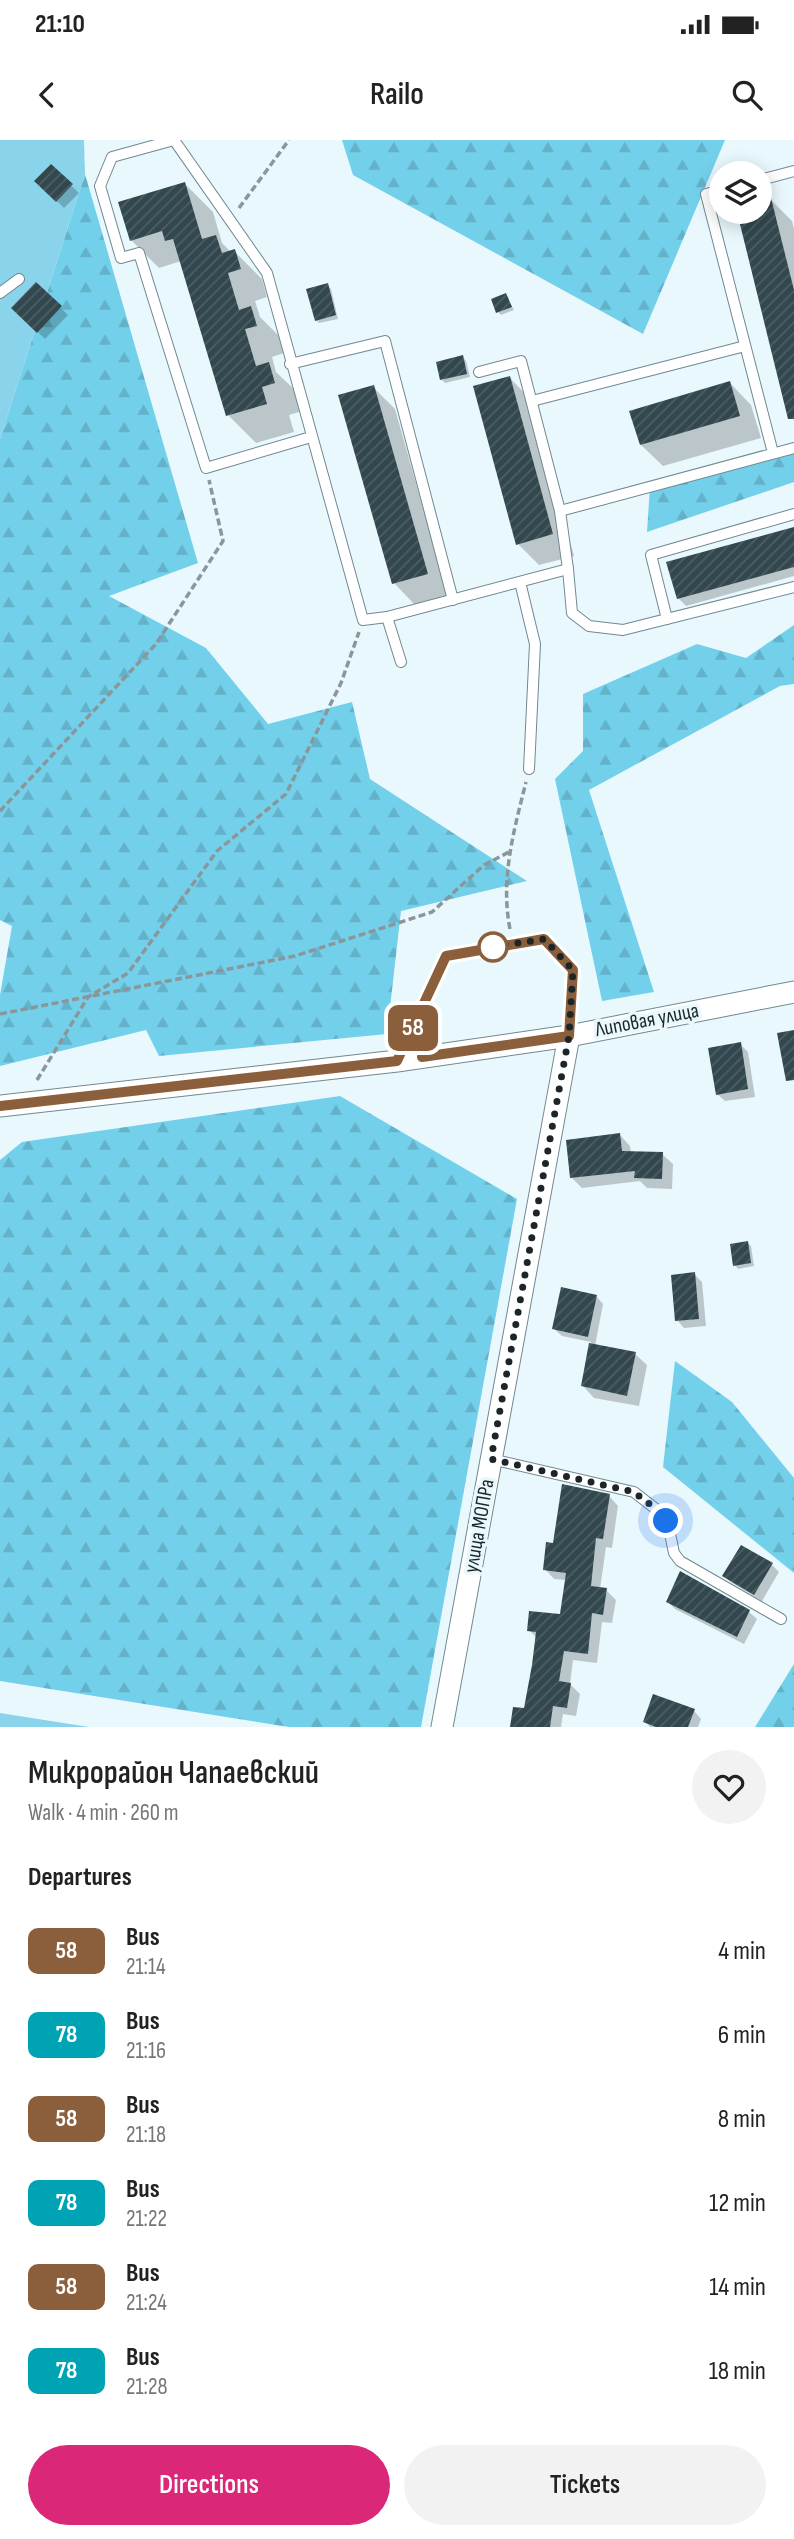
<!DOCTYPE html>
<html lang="en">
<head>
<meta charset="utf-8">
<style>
	:root { --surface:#fff; --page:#f2f2f2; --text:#222; --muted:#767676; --accent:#db2777 }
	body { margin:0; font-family:"Sofia Sans Condensed",sans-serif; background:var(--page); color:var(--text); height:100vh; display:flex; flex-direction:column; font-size:26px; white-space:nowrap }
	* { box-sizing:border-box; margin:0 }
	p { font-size:23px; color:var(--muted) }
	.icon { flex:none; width:38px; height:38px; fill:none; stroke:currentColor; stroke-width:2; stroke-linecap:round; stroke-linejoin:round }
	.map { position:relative; height:1587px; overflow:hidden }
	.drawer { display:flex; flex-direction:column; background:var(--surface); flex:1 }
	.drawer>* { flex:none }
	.badge { padding:0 14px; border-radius:10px; font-size:24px; line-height:46px }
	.controls { position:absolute; left:709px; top:21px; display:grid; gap:14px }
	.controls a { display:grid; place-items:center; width:63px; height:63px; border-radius:50%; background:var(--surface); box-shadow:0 4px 18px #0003; font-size:35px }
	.you { position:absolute; width:35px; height:35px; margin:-18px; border:5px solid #fff; border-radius:50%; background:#1a73e8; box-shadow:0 0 0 10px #1a73e833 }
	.map>.badge { position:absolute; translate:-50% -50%; box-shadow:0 0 0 4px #fff }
	h2 { padding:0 28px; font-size:26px; line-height:63px }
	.round { display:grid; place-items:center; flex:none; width:74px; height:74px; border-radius:37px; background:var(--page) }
	.overview { display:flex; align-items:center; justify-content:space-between; height:119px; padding:0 28px }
	h1 { font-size:33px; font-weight:600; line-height:52px }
	.button { display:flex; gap:14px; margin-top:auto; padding:14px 28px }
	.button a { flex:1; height:80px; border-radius:42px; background:var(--accent); color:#fff; font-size:28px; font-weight:600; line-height:80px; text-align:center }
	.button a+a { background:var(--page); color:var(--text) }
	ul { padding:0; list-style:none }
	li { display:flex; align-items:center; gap:21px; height:84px; padding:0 28px }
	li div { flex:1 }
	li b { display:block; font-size:26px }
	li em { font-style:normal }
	li .badge { min-width:77px; font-weight:700; text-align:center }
	.status { display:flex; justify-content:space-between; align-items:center; height:49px; padding:0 35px; background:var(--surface); direction:ltr }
	.status svg { height:19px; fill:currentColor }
	header { display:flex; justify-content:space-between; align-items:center; height:91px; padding:0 28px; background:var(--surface); font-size:32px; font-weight:600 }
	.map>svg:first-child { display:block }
</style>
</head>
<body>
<div class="status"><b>21:10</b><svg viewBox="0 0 49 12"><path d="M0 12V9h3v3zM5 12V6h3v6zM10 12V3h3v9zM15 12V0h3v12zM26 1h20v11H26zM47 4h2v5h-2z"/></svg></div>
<header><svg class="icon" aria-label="back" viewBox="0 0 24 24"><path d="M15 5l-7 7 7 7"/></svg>Railo<svg class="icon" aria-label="search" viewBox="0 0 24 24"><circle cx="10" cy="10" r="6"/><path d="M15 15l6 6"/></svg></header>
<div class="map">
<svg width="794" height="1587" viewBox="0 0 794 1587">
	<defs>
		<pattern id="forest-firs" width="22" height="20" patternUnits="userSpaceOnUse" patternTransform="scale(1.75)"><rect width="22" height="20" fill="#73d0eb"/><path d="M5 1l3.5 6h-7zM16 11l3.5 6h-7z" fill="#63b2ca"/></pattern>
		<pattern id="building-hatch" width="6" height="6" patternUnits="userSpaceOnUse" patternTransform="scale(1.75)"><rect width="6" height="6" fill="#32474e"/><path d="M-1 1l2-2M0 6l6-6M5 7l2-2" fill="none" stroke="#4d5f65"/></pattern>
	</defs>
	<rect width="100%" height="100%" fill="#e9f8fd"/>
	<g fill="url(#forest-firs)">
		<path d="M342,0H725L643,194L353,35Z"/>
		<path d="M85,34L198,423L109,456L206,508L268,584L352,562L370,639L527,741L401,771L387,894L159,916L146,890L0,926V855L12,786L0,780V299Z"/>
		<path d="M794,312V342L647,392L650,347Z"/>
		<path d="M794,485V544L780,546L589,650L654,852L602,861L555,639L583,611V554L697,504L746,518Z"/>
		<path d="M340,956L517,1059L421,1587H289L0,1541V1020L22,1002Z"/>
		<path d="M675,1221L732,1262L794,1338V1433L663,1327Z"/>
		<path d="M794,1524V1587H755Z"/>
	</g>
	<g fill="#89d4eb">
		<path d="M0,0H84L85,34L0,299Z"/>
		<path d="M0,1573L89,1587H0Z"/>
	</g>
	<g fill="#0003">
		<path d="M51,26L79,53L64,68L37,41Z"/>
		<path d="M185,44L213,72L222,103L231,112L234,111L262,139L267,157L255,161L260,177L279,196L284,213L272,217L276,232L297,252L302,271L289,275L294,292L256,303L228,275L181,121L159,128L131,100Z"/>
		<path d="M770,59L792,81L794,89V274L787,267L738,72H760V62Z"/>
		<path d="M36,144L68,175L45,199L13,168Z"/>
		<path d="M327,145L331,149L338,179L319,183L316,180Z"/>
		<path d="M506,155L514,170L501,175L498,172Z"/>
		<path d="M463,217L466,221L470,237L445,243L442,240Z"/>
		<path d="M510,238L531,260L574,416L539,425L518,404Z"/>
		<path d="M730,243L751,265L761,298L663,326L641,305Z"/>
		<path d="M373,247L395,269L448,456L415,465L394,443Z"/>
		<path d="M794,389V436L686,466L678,458Z"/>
		<path d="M740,904L748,912L755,957L725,961L717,954Z"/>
		<path d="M620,995L630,1006L631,1013L662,1014L673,1024L672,1049L647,1048L640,1041L582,1048L572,1038Z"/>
		<path d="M747,1103L751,1106L754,1126L738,1129L735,1125Z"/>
		<path d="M694,1134L702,1142L706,1186L684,1188L677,1180Z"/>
		<path d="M596,1156L603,1164L595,1206L635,1214L647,1225L639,1266L594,1258L583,1246L591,1202L562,1196L554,1189Z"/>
		<path d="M609,1356L618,1366L612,1408L606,1407L600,1449L606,1450L616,1460L612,1483L602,1482L597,1523L573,1520L570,1544L580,1554L576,1576L563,1574L561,1587H512L525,1570L537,1498L529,1490L561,1476L566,1440L554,1439L545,1429L555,1405Z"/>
		<path d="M772,1425L779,1432L762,1461L732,1443L724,1436Z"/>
		<path d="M668,1462L749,1472L757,1479L744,1504L675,1469Z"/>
		<path d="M694,1571L701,1579L698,1587H650L645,1581Z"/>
	</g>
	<g fill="url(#building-hatch)">
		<path d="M51,24L73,44L56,62L34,41Z"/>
		<path d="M185,42L202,99L216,95L222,113L235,109L241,129L228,133L239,170L251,166L257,186L245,189L256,226L269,222L275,243L262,247L267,264L226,276L173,99L165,101L162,91L130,101L118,62Z"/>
		<path d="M768,46L794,150V279H788L737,72H760V48Z"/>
		<path d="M36,142L62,166L37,193L11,168Z"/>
		<path d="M328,143L336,175L315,181L306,149Z"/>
		<path d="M506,153L512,167L496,173L491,159Z"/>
		<path d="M463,215L467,234L440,240L436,222Z"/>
		<path d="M510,236L553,394L516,405L473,246Z"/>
		<path d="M730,241L740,276L640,305L629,271Z"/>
		<path d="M374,245L428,434L392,444L338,255Z"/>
		<path d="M794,387V427L677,459L666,422Z"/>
		<path d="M794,890V940L786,941L777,893Z"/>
		<path d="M741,902L748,949L716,955L708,908Z"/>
		<path d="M620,993L622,1011L663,1012L662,1039L634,1038L635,1031L570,1038L566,1000Z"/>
		<path d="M748,1101L751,1123L733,1126L730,1104Z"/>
		<path d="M695,1132L699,1179L675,1181L671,1135Z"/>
		<path d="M561,1147L597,1155L588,1197L552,1189Z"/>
		<path d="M589,1203L636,1212L627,1256L581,1246Z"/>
		<path d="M562,1344L610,1354L603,1399L596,1398L591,1446L607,1448L603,1475L592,1473L588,1514L564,1511L559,1541L571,1543L567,1568L553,1566L550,1587H510L513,1567L524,1568L532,1525L536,1492L527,1491L529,1471L560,1474L566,1433L543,1430L546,1402L553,1403Z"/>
		<path d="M741,1405L773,1423L754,1455L722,1436Z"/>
		<path d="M680,1431L750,1470L737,1497L666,1462Z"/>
		<path d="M653,1554L695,1569L688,1587H656L643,1582Z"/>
	</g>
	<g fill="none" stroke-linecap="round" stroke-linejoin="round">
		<g stroke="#718890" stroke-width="12">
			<g id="lane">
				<path d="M760,40L794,31"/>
				<path d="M721,50L706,54L773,313"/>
				<path d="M0,153L19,139"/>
				<path d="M290,224L385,201L453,460"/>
				<path d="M532,261L745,206"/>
				<path d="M311,297L206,328L139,113L121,118L100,46L112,17L174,0L267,133L363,480L387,477L568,429L560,371L521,221L479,232"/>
				<path d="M560,371L794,308"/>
				<path d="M568,429L572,473L589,486L623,490L794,447"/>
				<path d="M520,442L535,504L529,629"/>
				<path d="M387,477L401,522"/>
				<path d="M667,479L651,415L794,374"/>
				<path d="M397,921L446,816L544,798L573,830L569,896"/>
				<path d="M491,1319L634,1352L661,1373L669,1389L674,1413L680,1421L781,1479"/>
			</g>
		</g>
		<g stroke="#718890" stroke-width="23">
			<g id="street">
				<path d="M0,966L397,921L569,896L794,852"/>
				<path d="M442,1587L569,896"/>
			</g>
		</g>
		<g stroke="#8a969a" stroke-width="3.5" stroke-dasharray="7 3.5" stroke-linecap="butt">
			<path d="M239,68L289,0"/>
			<path d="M0,671L156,504L223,401L209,340"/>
			<path d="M510,789C500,739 514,690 526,642"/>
			<path d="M0,874L295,816L432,772L484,725L509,712"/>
			<path d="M37,940L88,857L128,833L217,711L286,654L341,543L359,492"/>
		</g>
		<use href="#lane" stroke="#fff" stroke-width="10"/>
		<use href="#street" stroke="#fff" stroke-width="21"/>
	</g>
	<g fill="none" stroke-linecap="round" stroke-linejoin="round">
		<g stroke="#fff" stroke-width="16">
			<path id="line" d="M0,966L397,921L446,816L544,799L573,830L569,896L422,917"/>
		</g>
		<use href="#line" stroke="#8b5e3c" stroke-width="10"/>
		<path stroke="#1c2629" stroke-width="7" stroke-dasharray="0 12.6" d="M493,807L544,799L573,830L569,896L491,1319L634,1352L661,1373L666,1381"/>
	</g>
	<circle fill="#fff" stroke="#8b5e3c" stroke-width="3.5" cx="493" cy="807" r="14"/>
	<g text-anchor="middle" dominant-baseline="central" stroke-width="7" stroke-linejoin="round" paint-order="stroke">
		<g font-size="21" fill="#1c2629" stroke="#e9f8fd">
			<text transform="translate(647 880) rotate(-11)">Липовая улица</text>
			<text transform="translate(479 1386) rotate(-80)">улица МОПРа</text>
		</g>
	</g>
</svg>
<div class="controls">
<a><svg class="icon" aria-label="layers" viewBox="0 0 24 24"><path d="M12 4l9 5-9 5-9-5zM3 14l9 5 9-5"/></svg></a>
</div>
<div class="you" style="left:666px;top:1381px"></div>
<b class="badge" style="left:413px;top:888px;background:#8b5e3c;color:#fff">58</b>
</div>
<section class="drawer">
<div class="overview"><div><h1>Микрорайон Чапаевский</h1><p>Walk · 4 min · 260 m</p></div><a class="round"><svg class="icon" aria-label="heart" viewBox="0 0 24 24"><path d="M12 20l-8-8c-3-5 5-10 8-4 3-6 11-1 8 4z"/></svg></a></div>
<h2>Departures</h2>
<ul>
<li><span class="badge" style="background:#8b5e3c;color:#fff">58</span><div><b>Bus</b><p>21:14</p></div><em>4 min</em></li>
<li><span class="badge" style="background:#00a3b4;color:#fff">78</span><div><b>Bus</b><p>21:16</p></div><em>6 min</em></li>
<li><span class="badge" style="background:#8b5e3c;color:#fff">58</span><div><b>Bus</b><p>21:18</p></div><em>8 min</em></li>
<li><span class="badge" style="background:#00a3b4;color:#fff">78</span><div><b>Bus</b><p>21:22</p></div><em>12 min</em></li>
<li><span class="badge" style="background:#8b5e3c;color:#fff">58</span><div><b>Bus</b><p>21:24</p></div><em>14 min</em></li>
<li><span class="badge" style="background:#00a3b4;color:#fff">78</span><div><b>Bus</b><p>21:28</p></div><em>18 min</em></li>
</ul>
<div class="button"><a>Directions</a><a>Tickets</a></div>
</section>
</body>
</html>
